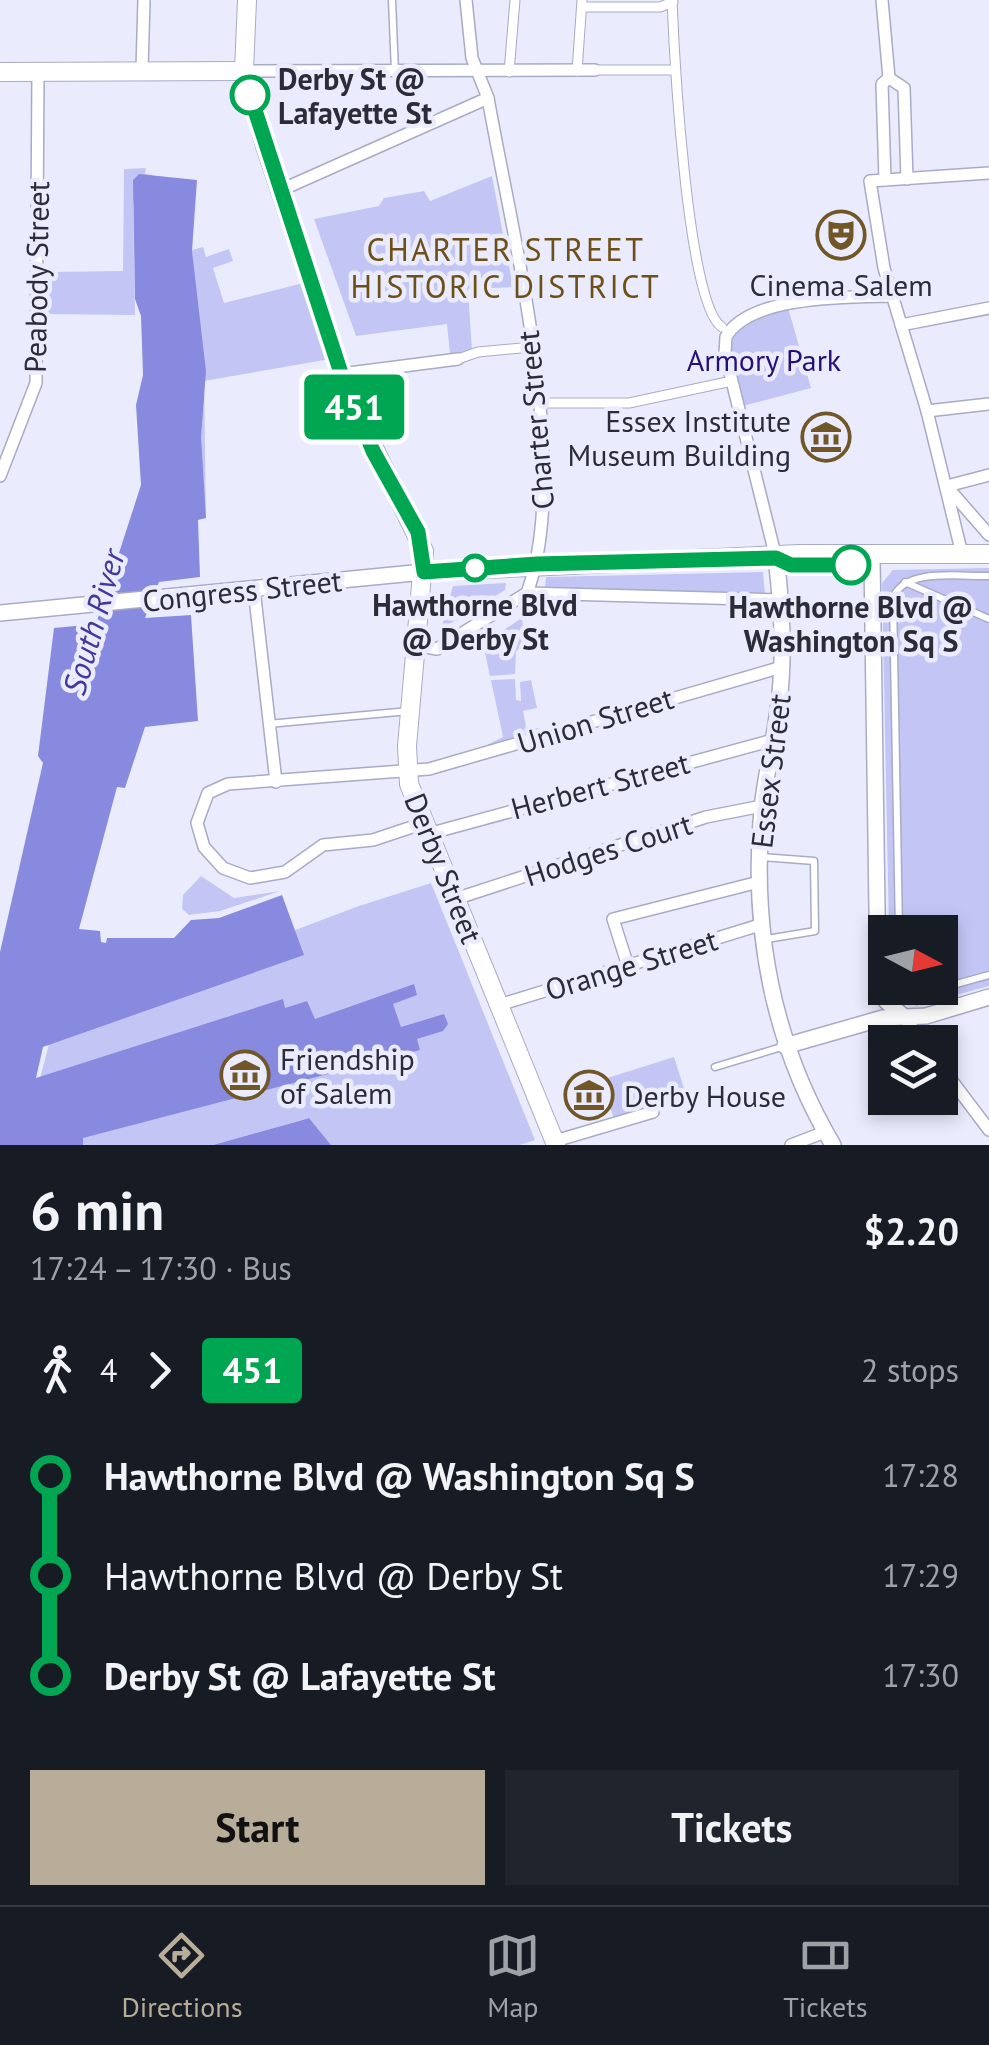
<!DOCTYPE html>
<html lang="en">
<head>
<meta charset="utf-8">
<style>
	:root { --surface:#171b24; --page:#20242c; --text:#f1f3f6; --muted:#9ea1a6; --line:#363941; --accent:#b7ad99 }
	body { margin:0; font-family:"PT Sans",sans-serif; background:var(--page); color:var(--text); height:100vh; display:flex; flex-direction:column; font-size:38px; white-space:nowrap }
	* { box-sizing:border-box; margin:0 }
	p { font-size:32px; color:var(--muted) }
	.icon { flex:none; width:55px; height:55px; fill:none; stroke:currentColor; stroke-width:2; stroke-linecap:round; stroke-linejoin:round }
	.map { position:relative; height:1145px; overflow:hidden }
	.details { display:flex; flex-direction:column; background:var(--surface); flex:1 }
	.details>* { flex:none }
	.badge { padding:0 20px; border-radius:8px; font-size:35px; line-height:65px }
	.needle { width:65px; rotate:97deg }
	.buttons { position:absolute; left:868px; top:915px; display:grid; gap:20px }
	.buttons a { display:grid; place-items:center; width:90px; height:90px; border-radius:0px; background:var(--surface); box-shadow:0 5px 15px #0003; font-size:50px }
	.map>.badge { position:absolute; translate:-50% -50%; box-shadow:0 0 0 5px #fff }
	.legs { display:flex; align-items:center; gap:15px; height:110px; padding:0 30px; font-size:32px }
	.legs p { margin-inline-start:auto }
	.overview { display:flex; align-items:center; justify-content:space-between; height:170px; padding:0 30px }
	h1 { font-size:55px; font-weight:700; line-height:75px }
	.cta { display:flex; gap:20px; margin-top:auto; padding:20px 30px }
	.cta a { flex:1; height:115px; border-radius:0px; background:var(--accent); color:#111; font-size:40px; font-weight:700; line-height:115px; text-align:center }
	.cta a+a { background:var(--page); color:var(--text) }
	ul { padding:0 30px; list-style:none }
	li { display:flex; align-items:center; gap:35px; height:100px; font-size:38px }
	li i { display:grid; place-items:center; width:15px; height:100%; margin:0 12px; background:currentColor }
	li i::after { content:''; width:25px; height:25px; margin:-12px; border:8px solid; border-radius:50%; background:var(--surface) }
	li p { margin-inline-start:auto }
	li:first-child i { background:linear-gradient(#0000 50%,currentColor 0) }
	li:last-child i { background:linear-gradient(currentColor 50%,#0000 0) }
	.dock { display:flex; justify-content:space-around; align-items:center; height:140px; border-top:2px solid var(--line); background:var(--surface); font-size:28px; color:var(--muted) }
	.dock a { display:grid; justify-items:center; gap:5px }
	.dock .selected { color:var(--accent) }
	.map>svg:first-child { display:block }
</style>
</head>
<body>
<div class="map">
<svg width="989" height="1145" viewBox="0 0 989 1145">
	<rect width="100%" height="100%" fill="#eaecfe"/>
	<g fill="#c3c6f5">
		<path d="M146,168L145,174L153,175L133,202L135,315L48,314L49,272L123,271L124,169Z"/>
		<path d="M492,176L513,287L468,289L472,351L450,354L447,324L356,336L314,219L379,206L384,198L424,191L430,201Z"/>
		<path d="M191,226L192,250L203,247L206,257L229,249L233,261L213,268L224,303L311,281L336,358L204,381L206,518L173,227Z"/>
		<path d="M787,304L811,388L739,407L726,337L729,331Z"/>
		<path d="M989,568V986L916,1006L894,988H940V932H889L882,583L893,570Z"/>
		<path d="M763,572L765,594L545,588L546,577Z"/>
		<path d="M506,583L505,590L441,629L453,586Z"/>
		<path d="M522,618L525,642L516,652L515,674L490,676L484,648L473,650Z"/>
		<path d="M515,679L516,700L521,701L520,682L531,680L537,708L523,711L526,727L543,729L483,747L503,737L491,680Z"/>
		<path d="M201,876L234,898L280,891L220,911L189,915L182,909L183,895Z"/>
		<path d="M431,883L535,1140L520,1145H331L309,1118L213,1145H44L33,1105L55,1021L356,907Z"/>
		<path d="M674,1057L687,1098L614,1119L601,1080Z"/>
	</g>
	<g fill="#888adf">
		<path d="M139,174L197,180L192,251L206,371L201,437L206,518L198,520L200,577L159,582L145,618L191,615L198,721L145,727L125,788L117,787L79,929L100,931L101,942L106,943L107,938H174L191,920L219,918L282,895L304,955L43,1047L36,1078L283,999L285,1008L307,1001L315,1019L414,984L417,995L393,1004L401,1027L444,1014L448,1024L443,1031L417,1039L420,1050L83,1138V1145H0V952L43,763L38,756L54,628L96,624L141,485L136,405L143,375L141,316L135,299L133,180Z"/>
		<path d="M309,1118L331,1145H213L299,1121Z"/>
	</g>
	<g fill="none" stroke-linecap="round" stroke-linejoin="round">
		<g stroke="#a8abc6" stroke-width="9">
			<g id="service">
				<path d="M392,0L395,72"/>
				<path d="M905,582L989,619"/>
				<path d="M268,724L409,711"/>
				<path d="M761,857L814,861L815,931L767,939"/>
				<path d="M899,932L893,598C905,567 961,577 989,576"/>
				<path d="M910,988L924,993L989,975"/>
				<path d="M715,1067L785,1046"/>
			</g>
		</g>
		<g stroke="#a8abc6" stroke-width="11">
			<g id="pedestrian">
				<path d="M672,0C674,50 687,307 722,327"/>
				<path d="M582,7H660L673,2"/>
				<path d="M595,70H675"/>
				<path d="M577,71L582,0"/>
				<path d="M509,72L515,0"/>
				<path d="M458,359L478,352L531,347"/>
				<path d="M538,403H629L732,381"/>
			</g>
		</g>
		<g stroke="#a8abc6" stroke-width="14">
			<g id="minor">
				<path d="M466,0L472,58L488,98C511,230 573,469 527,593"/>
				<path d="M882,0L889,78L882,84L885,180"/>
				<path d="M142,69L144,0"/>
				<path d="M244,71L595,70"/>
				<path d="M889,78L904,88L907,179"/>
				<path d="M281,190L488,98"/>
				<path d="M901,325L989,308"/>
				<path d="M341,374L458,359"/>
				<path d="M927,411L989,404"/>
				<path d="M0,476L36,383L38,70"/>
				<path d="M947,486L989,475"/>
				<path d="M949,489L989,535"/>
				<path d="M962,554L927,411L884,268L870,181L989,173"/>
				<path d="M776,558L725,353L726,337C749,295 850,297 892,296"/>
				<path d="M254,589L276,782"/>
				<path d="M416,645L437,649L527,593L781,600"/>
				<path d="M424,823L373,840L323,845L285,872L250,878L223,868L204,847L197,823L208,793L228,784L429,769L782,667"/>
				<path d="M428,834L773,740"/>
				<path d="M455,899L706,817L762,806"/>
				<path d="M627,963L613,919L759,882"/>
				<path d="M499,1005L763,924"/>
				<path d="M904,1017L923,1042"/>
				<path d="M940,1065L989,1130"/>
				<path d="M555,1141L653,1112"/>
				<path d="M791,1145L825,1132"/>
			</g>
		</g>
		<g stroke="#a8abc6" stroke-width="18">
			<g id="tertiary">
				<path d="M776,558C782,606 785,654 779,702C775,738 766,772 762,808C751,927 772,1042 833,1145"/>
				<path d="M872,558L878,980L886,1001L904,1017"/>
				<path d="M0,613L424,572"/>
				<path d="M785,1046L883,1018L926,1016L989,997"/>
			</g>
		</g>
		<g stroke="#a8abc6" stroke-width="20">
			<g id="secondary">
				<path d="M247,0L244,71L265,146L350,398L424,551L407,746L409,784L556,1145"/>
				<path d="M0,72L244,71"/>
				<path d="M424,572L799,554H989"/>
			</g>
		</g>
		<use href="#service" stroke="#fff" stroke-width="6"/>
		<use href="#pedestrian" stroke="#fff" stroke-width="9"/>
		<use href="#minor" stroke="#fff" stroke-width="11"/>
		<use href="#tertiary" stroke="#fff" stroke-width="15"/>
		<use href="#secondary" stroke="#fff" stroke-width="18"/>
	</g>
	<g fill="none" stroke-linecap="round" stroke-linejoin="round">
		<g stroke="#fff" stroke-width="22">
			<path id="line-1" d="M250,95L340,370L373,451L418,532L424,572L537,564L776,558L791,565H851"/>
		</g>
		<use href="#line-1" stroke="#00a651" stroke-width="15"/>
	</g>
	<defs>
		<g id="theatre-ring" transform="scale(2.5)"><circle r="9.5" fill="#eaecfe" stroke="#715728" stroke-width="1.5"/><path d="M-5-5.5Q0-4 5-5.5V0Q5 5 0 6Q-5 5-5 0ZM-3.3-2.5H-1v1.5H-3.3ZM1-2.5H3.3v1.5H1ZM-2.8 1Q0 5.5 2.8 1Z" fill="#715728"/></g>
		<g id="museum-ring" transform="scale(2.5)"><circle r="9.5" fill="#eaecfe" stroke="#715728" stroke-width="1.5"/><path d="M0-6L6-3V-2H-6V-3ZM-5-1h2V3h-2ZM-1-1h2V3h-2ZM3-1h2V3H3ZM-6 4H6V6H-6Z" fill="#715728"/></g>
	</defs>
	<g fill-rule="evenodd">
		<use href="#theatre-ring" x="841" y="235"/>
		<use href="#museum-ring" x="826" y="437"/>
		<use href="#museum-ring" x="245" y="1075"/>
		<use href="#museum-ring" x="589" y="1095"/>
	</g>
	<g fill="#fff" stroke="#00a651" stroke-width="5">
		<circle cx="250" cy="95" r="18"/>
		<circle cx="851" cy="565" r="18"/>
		<circle cx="475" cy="568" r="12"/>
	</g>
	<g text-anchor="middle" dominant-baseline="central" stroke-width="9" stroke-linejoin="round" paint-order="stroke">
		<g font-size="30" font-weight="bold" fill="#2b2c37" stroke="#eaecfe">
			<text x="278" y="78" text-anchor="start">Derby St @<tspan x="278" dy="34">Lafayette St</tspan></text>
			<text x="475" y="604">Hawthorne Blvd<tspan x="475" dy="34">@ Derby St</tspan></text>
			<text x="851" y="606">Hawthorne Blvd @<tspan x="851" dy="34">Washington Sq S</tspan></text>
		</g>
		<g font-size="30" fill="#2b2c37" stroke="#eaecfe">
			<text transform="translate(36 277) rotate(-89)">Peabody Street</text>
			<text transform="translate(535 420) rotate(-95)">Charter Street</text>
			<text transform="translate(242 590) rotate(-6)">Congress Street</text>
			<text transform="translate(595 720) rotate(-17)">Union Street</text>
			<text transform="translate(770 771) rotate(-83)">Essex Street</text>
			<text transform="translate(600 785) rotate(-15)">Herbert Street</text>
			<text transform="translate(608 849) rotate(-18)">Hodges Court</text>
			<text transform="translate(444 868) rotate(68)">Derby Street</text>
			<text transform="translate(631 964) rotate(-17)">Orange Street</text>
		</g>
		<g font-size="30" fill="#2b2c37" stroke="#eaecfe" text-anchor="start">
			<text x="841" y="284" text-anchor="middle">Cinema Salem</text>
			<text x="791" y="420" text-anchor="end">Essex Institute<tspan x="791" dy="34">Museum Building</tspan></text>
			<text x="280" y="1058">Friendship<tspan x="280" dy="34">of Salem</tspan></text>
			<text x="624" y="1095">Derby House</text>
		</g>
		<g font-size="30" fill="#271075" stroke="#eaecfe">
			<text x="764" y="359">Armory Park</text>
		</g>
		<g font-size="32" letter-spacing="2.5" fill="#6d5019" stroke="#eaecfe">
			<text x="506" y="249">CHARTER STREET<tspan x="506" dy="37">HISTORIC DISTRICT</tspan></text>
		</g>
		<g font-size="32" font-style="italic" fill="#42389c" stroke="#eaecfe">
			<text transform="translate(93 622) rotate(-74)">South River</text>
		</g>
	</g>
</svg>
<div class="buttons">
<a><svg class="needle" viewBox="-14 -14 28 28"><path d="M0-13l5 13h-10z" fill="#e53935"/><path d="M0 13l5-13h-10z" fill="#9ea1a6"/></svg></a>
<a><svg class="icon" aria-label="layers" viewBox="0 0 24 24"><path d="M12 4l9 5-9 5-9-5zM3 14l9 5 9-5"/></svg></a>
</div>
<b class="badge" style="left:354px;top:407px;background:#00a651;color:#fff">451</b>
</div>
<section class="details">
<div class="overview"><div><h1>6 min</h1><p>17:24 – 17:30 · Bus</p></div><b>$2.20</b></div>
<div class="legs"><svg class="icon" aria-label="walk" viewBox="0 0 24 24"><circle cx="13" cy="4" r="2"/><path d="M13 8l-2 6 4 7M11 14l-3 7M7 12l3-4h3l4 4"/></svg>4<svg class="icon" aria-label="forward" viewBox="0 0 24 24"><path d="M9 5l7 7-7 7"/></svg><b class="badge" style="background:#00a651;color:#fff">451</b><p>2 stops</p></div>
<ul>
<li><i style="color:#00a651"></i><b>Hawthorne Blvd @ Washington Sq S</b><p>17:28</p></li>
<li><i style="color:#00a651"></i><span>Hawthorne Blvd @ Derby St</span><p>17:29</p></li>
<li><i style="color:#00a651"></i><b>Derby St @ Lafayette St</b><p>17:30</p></li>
</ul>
<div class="cta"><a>Start</a><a>Tickets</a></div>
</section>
<nav class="dock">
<a class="selected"><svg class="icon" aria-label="directions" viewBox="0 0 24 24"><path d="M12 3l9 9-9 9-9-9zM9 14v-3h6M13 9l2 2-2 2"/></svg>Directions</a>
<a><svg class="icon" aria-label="map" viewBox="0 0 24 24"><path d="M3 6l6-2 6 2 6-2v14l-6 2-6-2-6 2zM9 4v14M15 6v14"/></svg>Map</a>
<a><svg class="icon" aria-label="tickets" viewBox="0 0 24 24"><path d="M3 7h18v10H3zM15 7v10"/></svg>Tickets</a>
</nav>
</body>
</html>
